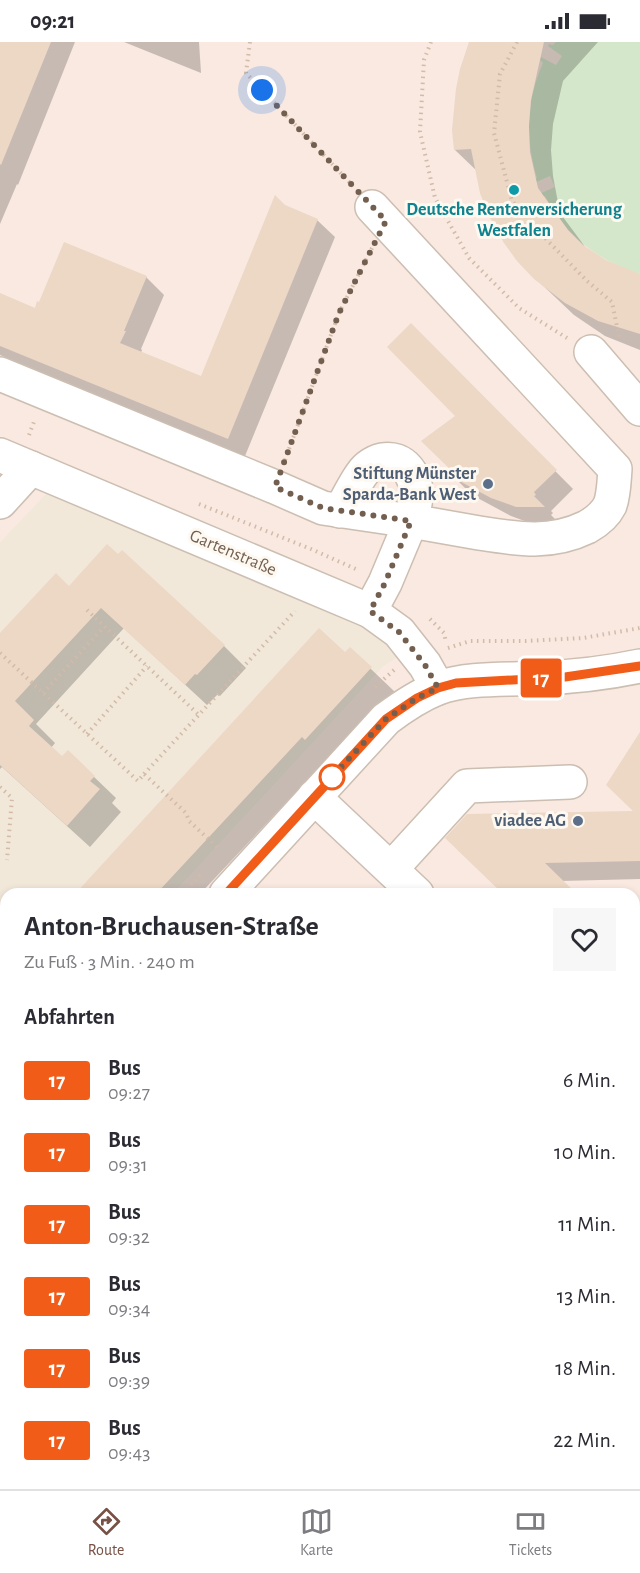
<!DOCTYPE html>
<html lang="de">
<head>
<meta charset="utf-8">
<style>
	:root { --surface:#fff; --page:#f7f7f7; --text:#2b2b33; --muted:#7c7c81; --line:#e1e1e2; --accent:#785146 }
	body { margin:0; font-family:"Alegreya Sans",sans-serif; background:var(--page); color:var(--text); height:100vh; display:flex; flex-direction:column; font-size:22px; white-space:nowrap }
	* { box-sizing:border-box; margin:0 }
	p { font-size:20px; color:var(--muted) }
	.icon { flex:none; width:33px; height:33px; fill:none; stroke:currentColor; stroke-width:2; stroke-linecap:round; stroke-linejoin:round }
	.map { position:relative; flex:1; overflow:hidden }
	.side { position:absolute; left:0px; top:846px; width:640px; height:602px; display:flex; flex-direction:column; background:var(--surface); border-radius:18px 18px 0 0; box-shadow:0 3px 9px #0003 }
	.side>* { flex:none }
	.badge { padding:0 12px; border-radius:4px; font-size:21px; line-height:39px }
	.you { position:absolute; width:30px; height:30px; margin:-15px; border:4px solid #fff; border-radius:50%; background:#1a73e8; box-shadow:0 0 0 9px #1a73e833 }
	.map>.badge { position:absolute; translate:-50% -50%; box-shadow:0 0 0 3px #fff }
	h2 { padding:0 24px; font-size:22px; line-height:54px }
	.round { display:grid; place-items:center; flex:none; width:63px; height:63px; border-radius:0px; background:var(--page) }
	.headline { display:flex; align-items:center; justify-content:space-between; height:102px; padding:0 24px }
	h1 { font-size:28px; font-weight:700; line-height:45px }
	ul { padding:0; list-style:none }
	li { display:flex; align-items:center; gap:18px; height:72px; padding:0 24px }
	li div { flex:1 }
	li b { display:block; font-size:22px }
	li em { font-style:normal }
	li .badge { min-width:66px; font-weight:700; text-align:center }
	.status { display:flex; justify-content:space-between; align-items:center; height:42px; padding:0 30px; background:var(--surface); direction:ltr }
	.status svg { height:16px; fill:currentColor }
	.tab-bar { display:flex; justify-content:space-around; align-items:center; height:84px; border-top:2px solid var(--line); background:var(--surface); font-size:16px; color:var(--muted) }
	.tab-bar a { display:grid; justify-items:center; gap:3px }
	.tab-bar .selected { color:var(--accent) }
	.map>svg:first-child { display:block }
</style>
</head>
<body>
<div class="status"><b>09:21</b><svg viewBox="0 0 49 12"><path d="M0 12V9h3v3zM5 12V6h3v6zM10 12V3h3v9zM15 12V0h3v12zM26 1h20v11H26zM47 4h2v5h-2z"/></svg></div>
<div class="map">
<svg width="640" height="1447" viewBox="0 0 640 1447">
	<rect width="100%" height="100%" fill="#faf5eb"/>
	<g fill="#f1e8da">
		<path d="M46,451L348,572L402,613L384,624L173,852H6V952L0,951V500Z"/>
		<path d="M0,1031L6,1032V1413L0,1419Z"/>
	</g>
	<g fill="#f9e9e0">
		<path d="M0,0H640V1317L635,1329L634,852H173L384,624L401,613L348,572L47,451L0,500Z"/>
		<path d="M0,951L6,952V1032L0,1031Z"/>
		<path d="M6,1413V1442H482L481,1447H0V1419Z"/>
	</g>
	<g fill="#d4e7ca">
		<path d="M556,0H640V232C598,219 565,193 545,154L540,155L539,152L555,145L550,134L534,141L533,137L537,136C525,95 526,60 543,21L540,18L541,15L556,23L562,14L548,4L549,2L553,3Z"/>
		<path d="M640,1334V1447H488V1442H634L635,1346Z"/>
	</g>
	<g fill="#0003">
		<path d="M0,0H75L18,143L17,142L0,182Z"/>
		<path d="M124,0H199L201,31Z"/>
		<path d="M471,0H598L563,39L553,82L551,108L553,134L560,171L586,206L605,220L640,234V308L605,294L574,273L535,236L478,130L455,108Z"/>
		<path d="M284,164L317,178L335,195L245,414L0,313V253L36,268L146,235L164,253L141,307L142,308L141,311L202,336Z"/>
		<path d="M411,283L573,447L551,469L553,471L551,473L561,483L530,481L511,474L472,453L454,435L457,432L458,374Z"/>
		<path d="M69,546L224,604L246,626L220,654L218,652L207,663L124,586L36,682L55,701L51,706L62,717L68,710L116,756L112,761L121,770L90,805L2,725L0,727V646Z"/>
		<path d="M350,607L395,650L330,721L326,718L200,852H78Z"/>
		<path d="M640,709V837L561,839L575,852H505L447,796L635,770Z"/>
		<rect x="0" y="879" width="6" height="77"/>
		<path d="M634,909L640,915V957L634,965Z"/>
		<path d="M634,1057L640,1061V1102L634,1103Z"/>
		<path d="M6,1095V1210L0,1217V1102Z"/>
		<path d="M6,1286V1406L0,1413V1293Z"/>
		<path d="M22,1442H42L48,1447H17Z"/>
		<path d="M190,1442H392L396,1447H185Z"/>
	</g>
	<g fill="#edd7c5">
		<path d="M0,0H51L1,123L0,122Z"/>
		<path d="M469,0H544L531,58L529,84L530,110L538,146L568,188L583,203L606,218L640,232V292L598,279L565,261L534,237L517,219L504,201L488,172L480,151L471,107L454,108L452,88L456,47L460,27Z"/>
		<path d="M275,153L285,163L318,177L228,397L0,304V251L35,266L37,259L39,260L64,200L147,234L124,289H126L120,301L201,334Z"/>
		<path d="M411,281L557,428L534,450L536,453L534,454L545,465H516L491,456L452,435L455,432L421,399L455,374L387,305Z"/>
		<path d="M107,502L118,512L122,508L225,603L197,633L195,632L185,643L101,566L15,659L34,678L29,684L62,714L68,708L95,734L90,739L100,747L67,784L0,723V591L56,531L69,544Z"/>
		<path d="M319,586L345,610L350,605L372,625L305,698L302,695L156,852H75Z"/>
		<path d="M640,690V819L545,821L577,852H503L445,796L467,772L633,769L606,743Z"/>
	</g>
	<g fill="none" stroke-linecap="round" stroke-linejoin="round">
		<g stroke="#ccbeb1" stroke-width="36">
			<g id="minor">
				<path d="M591,310L640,367"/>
				<path d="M0,332L275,445L323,466L411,479L385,541L370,569"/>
				<path d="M0,413L370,569L399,590L425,623L438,646"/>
				<path d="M0,460L31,426"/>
				<path d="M340,469C347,458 359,432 368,425C387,410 409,418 415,442C418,454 414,467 411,479C434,483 456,487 479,491C517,497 550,503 587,485C596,480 605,473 610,463C614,452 614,439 615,427L372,165"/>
				<path d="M314,755L417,852"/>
				<path d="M391,827L467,744L570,740"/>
				<path d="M226,852L386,677C402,665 418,654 438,646C469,635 506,638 539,636C573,635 607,631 640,624"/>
				<path d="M0,990L6,991"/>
			</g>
		</g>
		<g stroke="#d2bba8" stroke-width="4" stroke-dasharray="1.5 4.5" stroke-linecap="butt">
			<path d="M250,0L246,31L353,144"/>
			<path d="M431,0L424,18L420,90L435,156L469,216L519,266L567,296"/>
			<path d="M517,0L500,32L494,91L512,159L547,198L587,239L612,260L619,295"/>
			<path d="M29,393L35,377"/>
			<path d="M285,418L339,271L372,206"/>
			<path d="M199,462L311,507L358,528"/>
			<path d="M87,568L199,673"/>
			<path d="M430,577L444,591L446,600"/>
			<path d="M448,606L470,599H525L583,596L640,586"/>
			<path d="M0,611L138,739L144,732L186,771L189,779L217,805"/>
			<path d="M375,645L394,628"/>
			<path d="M43,651L104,585"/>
			<path d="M87,692L147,624"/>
			<path d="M144,732L295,569"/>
			<path d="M0,745L12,756L7,818"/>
			<path d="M183,852L202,831"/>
			<path d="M0,1075L6,1068"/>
			<path d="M0,1223L5,1227L0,1232"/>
			<path d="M0,1304L6,1309"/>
			<path d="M634,1392L640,1383"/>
			<path d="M0,1432L6,1426"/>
			<path d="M0,1440L8,1447"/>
			<path d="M508,1442V1447"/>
			<path d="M600,1447L604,1442"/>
		</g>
		<use href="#minor" stroke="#fff" stroke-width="33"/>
	</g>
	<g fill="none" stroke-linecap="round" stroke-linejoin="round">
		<g stroke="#fff" stroke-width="14">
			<path id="line" d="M226,852L386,677L417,656L438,646L456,641L565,635L640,624"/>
		</g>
		<use href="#line" stroke="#f25c19" stroke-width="9"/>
		<path stroke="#735f50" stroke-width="6" stroke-dasharray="0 10.8" d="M262,48L386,179L339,271L275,445L323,466L411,479L385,541L370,569L399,590L425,623L438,646L417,656L386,677L332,735"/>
	</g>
	<circle fill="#0f9aa8" stroke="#fdf9f1" stroke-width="2" cx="514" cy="148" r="6"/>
	<g fill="#5c6f8a" stroke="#fdf9f1" stroke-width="2">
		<circle cx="488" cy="442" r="6"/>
		<circle cx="578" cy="779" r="6"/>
	</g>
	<circle fill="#fff" stroke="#f25c19" stroke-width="3" cx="332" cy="735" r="12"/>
	<g text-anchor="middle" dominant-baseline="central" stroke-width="6" stroke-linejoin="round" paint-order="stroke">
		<g font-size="18" font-weight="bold" fill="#0d838f" stroke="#fdf9f1">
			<text x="514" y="168">Deutsche Rentenversicherung<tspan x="514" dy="21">Westfalen</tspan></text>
		</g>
		<g font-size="18" font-weight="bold" fill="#4e5e75" stroke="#fdf9f1" text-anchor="end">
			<text x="476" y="432">Stiftung Münster<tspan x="476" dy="21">Sparda-Bank West</tspan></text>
			<text x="566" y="779">viadee AG</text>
		</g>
		<g font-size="18" fill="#735f50" stroke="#fdf9f1">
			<text transform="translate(233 511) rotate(23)">Gartenstraße</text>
		</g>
	</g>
</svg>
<div class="you" style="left:262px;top:48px"></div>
<b class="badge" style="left:541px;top:636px;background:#f25c19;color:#fff">17</b>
<section class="side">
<div class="headline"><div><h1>Anton-Bruchausen-Straße</h1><p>Zu Fuß · 3 Min. · 240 m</p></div><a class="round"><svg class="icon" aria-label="heart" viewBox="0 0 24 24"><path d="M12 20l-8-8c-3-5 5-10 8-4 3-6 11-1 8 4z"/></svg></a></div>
<h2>Abfahrten</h2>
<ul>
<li><span class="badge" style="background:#f25c19;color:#fff">17</span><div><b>Bus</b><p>09:27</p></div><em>6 Min.</em></li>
<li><span class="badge" style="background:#f25c19;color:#fff">17</span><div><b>Bus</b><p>09:31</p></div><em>10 Min.</em></li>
<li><span class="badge" style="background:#f25c19;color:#fff">17</span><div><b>Bus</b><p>09:32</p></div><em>11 Min.</em></li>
<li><span class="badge" style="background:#f25c19;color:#fff">17</span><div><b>Bus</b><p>09:34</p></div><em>13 Min.</em></li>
<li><span class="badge" style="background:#f25c19;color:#fff">17</span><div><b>Bus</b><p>09:39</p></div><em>18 Min.</em></li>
<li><span class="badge" style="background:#f25c19;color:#fff">17</span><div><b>Bus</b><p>09:43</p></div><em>22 Min.</em></li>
</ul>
</section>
</div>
<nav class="tab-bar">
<a class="selected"><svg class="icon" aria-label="directions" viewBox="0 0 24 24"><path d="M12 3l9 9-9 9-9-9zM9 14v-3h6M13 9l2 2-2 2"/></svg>Route</a>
<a><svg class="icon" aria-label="map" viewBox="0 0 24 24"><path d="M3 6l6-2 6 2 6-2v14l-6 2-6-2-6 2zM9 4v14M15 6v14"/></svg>Karte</a>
<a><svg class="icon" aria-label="tickets" viewBox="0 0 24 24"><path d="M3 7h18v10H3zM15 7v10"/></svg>Tickets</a>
</nav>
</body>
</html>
